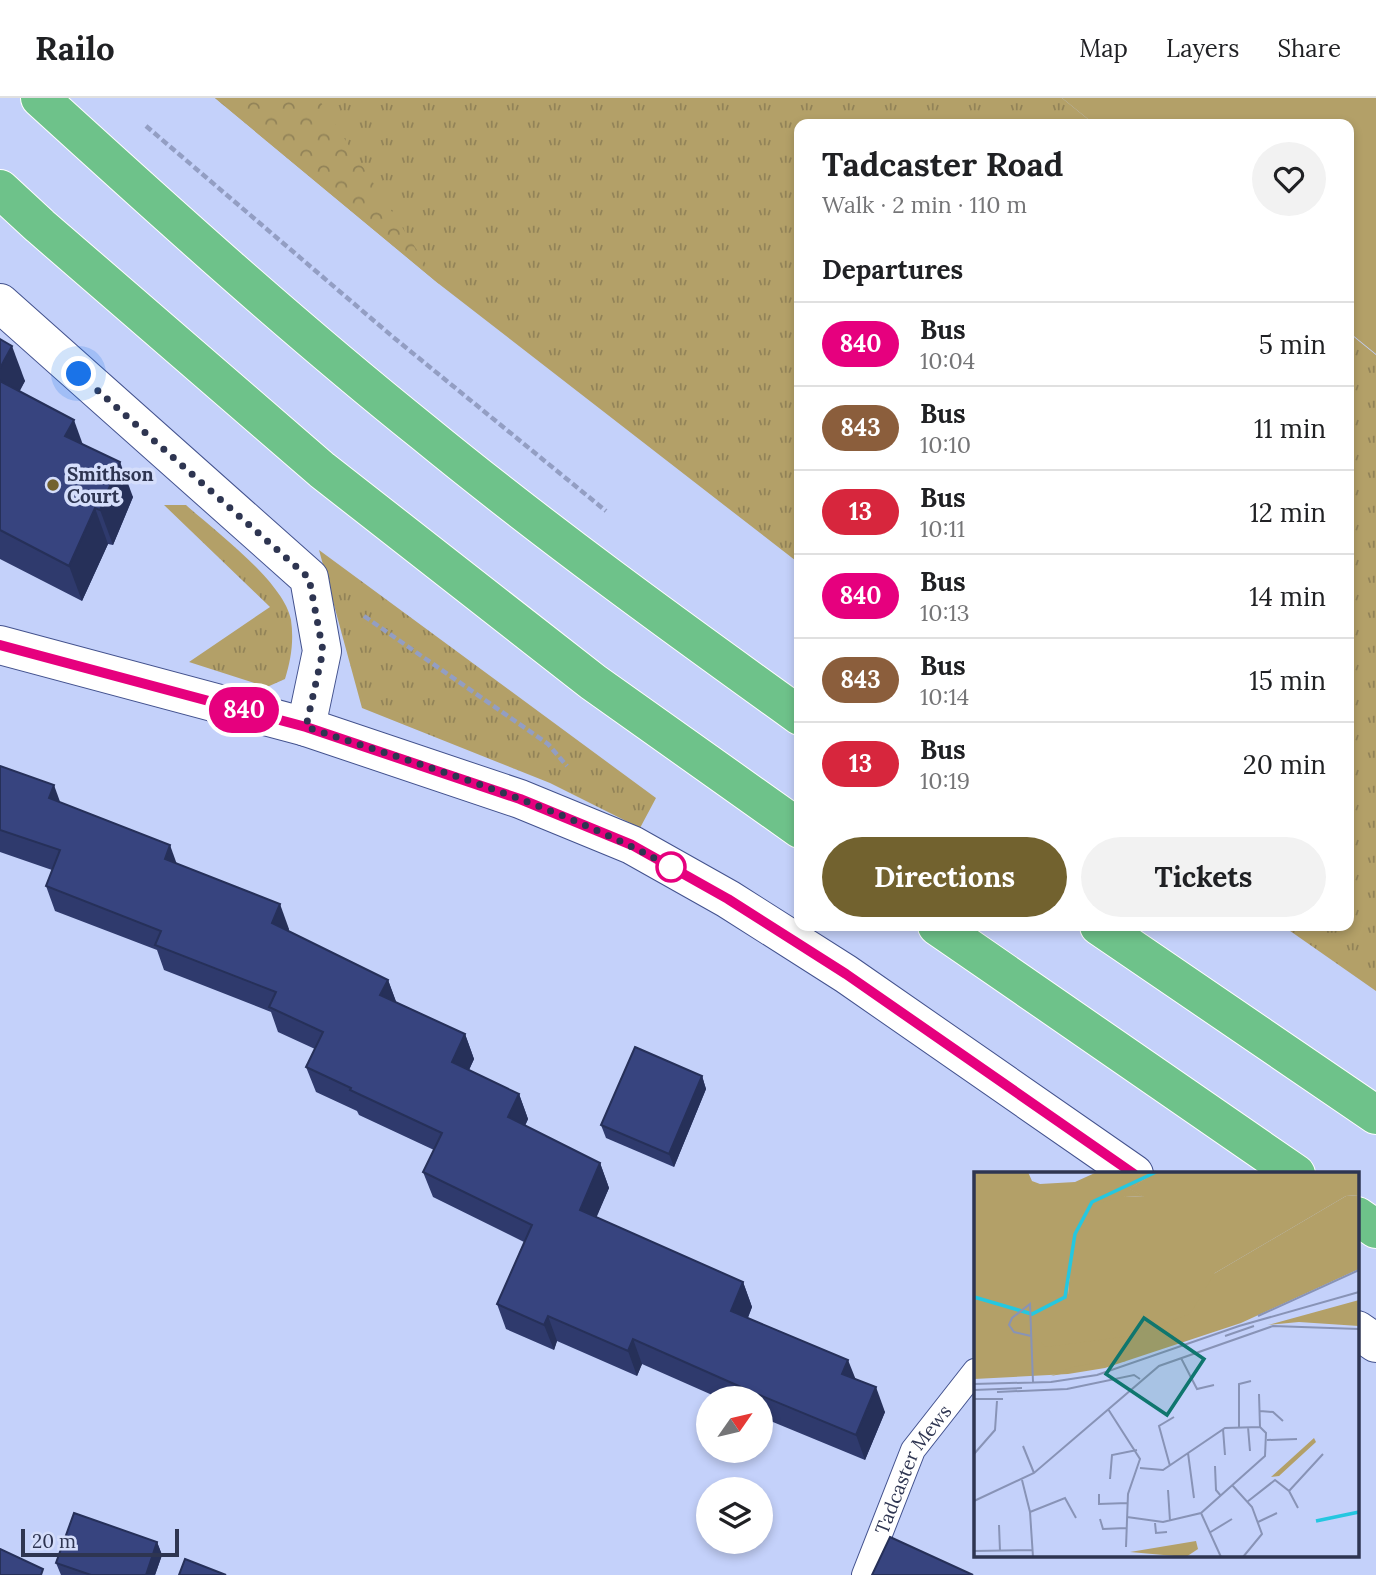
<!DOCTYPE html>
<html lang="en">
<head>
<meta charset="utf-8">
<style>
	:root { --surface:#fff; --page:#f2f2f2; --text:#202124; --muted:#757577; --line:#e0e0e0; --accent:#72622f }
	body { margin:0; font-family:Lora,serif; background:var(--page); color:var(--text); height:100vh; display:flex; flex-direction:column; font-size:26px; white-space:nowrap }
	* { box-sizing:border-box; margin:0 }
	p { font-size:23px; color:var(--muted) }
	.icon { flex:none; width:38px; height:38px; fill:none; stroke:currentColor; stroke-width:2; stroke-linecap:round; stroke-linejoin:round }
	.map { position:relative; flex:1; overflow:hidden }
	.sheet { position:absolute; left:794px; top:21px; width:560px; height:812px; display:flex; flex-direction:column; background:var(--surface); border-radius:14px; box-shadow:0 4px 10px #0003 }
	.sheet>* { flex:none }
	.badge { padding:0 14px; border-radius:23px; font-size:24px; line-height:46px }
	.needle { width:46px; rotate:56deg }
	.buttons { position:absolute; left:696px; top:1288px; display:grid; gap:14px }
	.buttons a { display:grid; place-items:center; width:77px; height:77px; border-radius:50%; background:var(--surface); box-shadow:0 4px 10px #0003; font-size:35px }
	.scale { position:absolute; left:21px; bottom:18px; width:158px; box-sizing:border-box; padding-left:7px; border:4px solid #2e3551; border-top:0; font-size:19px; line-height:24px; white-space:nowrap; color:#2e3551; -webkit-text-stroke:5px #d5defb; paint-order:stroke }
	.you { position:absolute; width:35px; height:35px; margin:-18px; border:5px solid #fff; border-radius:50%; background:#1a73e8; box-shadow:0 0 0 10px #1a73e833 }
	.map>.badge { position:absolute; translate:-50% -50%; box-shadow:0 0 0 4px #fff }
	h2 { padding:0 28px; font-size:26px; line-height:63px }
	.round { display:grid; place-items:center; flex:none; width:74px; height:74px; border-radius:37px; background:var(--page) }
	.summary { display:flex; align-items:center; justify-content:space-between; height:119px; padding:0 28px }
	h1 { font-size:33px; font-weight:800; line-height:52px }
	.cta { display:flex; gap:14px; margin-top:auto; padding:14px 28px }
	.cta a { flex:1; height:80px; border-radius:42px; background:var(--accent); color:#fff; font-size:28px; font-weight:800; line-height:80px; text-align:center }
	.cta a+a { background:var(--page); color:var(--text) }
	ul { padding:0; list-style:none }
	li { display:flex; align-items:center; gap:21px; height:84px; padding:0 28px; border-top:2px solid var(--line) }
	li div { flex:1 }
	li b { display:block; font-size:26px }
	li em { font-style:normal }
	li .badge { min-width:77px; font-weight:700; text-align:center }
	header { display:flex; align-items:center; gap:42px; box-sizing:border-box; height:98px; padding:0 35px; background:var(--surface); border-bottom:2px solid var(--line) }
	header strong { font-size:33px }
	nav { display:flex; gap:38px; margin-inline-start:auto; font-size:24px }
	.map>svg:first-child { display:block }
</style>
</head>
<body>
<header>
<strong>Railo</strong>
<nav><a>Map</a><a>Layers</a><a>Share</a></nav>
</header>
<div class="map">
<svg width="1376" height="1477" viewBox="0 0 1376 1477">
	<defs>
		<pattern id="grass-tufts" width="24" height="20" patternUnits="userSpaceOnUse" patternTransform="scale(1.75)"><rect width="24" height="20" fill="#b3a068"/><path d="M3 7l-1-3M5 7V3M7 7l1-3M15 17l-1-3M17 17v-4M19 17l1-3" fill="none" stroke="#928358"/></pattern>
		<pattern id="forest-crowns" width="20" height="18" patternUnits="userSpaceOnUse" patternTransform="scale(1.75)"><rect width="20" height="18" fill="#b3a068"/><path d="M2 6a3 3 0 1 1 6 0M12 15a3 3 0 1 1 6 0" fill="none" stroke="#928358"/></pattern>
	</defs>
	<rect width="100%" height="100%" fill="#c4d1fa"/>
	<g fill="url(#grass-tufts)">
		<path d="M215,0H1062L1094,26H800V466L439,186Z"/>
		<path d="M1349,235L1376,257V893L1283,828H1349Z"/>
		<path d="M164,407H186C215,433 284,484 291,522C294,543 291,562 285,581L267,589L189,564L270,509Z"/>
		<path d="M319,452L656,700L640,730L550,685L362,610Z"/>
	</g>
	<path fill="url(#forest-crowns)" d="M215,0H318L439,186Z"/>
	<path fill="#b3a068" d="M1062,0H1376V256L1349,234V26H1094Z"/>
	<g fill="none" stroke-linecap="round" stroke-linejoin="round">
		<g stroke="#43528e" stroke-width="26">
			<g id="service">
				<path id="s1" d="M864,1477L913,1352L975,1273"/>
			</g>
		</g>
		<g stroke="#43528e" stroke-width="40">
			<path id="minor" d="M0,205L309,480L322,553L306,629"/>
		</g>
		<g stroke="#43528e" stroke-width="40">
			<g id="tertiary">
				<path d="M0,547L306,629L520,701L632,747L728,801L846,876L1134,1076"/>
				<path d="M1357,1232L1376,1245"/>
			</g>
		</g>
		<g stroke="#fff" stroke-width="40">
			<g id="trunk">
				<path d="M40,0C165,114 291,228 423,334C545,434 672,526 800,618"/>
				<path d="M0,91L40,128L322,372L593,584L800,731"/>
				<path d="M937,828L1296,1076"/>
				<path d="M1099,828L1376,1017"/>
				<path d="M1357,1118L1376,1131"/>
			</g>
		</g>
		<g stroke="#939ec3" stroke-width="4.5" stroke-dasharray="7 3.5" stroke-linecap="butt">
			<path d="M146,28L393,239L606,413"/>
			<path d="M364,518L548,646L567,668"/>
		</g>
		<use href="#service" stroke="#fff" stroke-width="24"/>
		<use href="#minor" stroke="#fff" stroke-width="38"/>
		<use href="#tertiary" stroke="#fff" stroke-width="38"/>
		<use href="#trunk" stroke="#6ec28a" stroke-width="38"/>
	</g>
	<g fill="#2f3a6d">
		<path d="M0,241L25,283L19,293L82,346L133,399L113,447L108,446L82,503L0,461Z"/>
		<path d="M0,668L60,704L177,766L289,831L288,833L388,882L396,904L465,936L474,961L469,972L519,996L528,1021L525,1028L600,1065L609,1090L596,1119L743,1184L752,1209L748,1220L856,1282L885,1314L865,1362L761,1319V1300H719L642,1266L637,1278L557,1243L554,1252L506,1231L497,1206L524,1144L433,1099L423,1074L434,1052L359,1017L357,1013L316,994L306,969L315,951L278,934L271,914L164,872L157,852L55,813L46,788L52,772L0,754Z"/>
		<path d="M702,978L706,991L674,1069L606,1040L601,1027Z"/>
		<path d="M157,1444L162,1457L155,1477H61L56,1465Z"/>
	</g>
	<g fill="#263059">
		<path d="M12,248L25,283L8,316L0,295V270Z"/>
		<path d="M74,322L87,358L65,338Z"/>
		<path d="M120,364L133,399L113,447L100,412Z"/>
		<path d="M95,410L108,446L82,503L69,468Z"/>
		<path d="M54,687L63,712L49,700Z"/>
		<path d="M170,747L179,772L165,761Z"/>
		<path d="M280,806L289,831L281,850L272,825Z"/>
		<path d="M388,882L397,906L380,897Z"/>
		<path d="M465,936L474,961L461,989L452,964Z"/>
		<path d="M702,978L706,991L674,1069L669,1056Z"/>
		<path d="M519,996L528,1021L517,1044L508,1019Z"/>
		<path d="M600,1065L609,1090L589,1137L580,1112Z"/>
		<path d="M743,1184L752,1209L740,1238L731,1213Z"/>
		<path d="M548,1218L557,1243L554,1252L544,1227Z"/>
		<path d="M633,1241L642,1266L637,1278L628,1253Z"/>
		<path d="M848,1262L858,1287L842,1276Z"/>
		<path d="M876,1289L885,1314L865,1362L856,1337Z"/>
		<path d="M157,1444L162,1457L155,1477H146Z"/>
	</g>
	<g fill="#37447f" stroke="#263059" stroke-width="2">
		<path d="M0,241L12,248L0,270Z"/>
		<path d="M0,283L74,322L65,338L120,364L100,412L95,410L69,468L0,432Z"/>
		<path d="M0,668L54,687L49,700L170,747L165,761L280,806L272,825L388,882L380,897L465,936L452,964L519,996L508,1019L600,1065L580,1112L743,1184L731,1213L848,1262L842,1276L876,1289L856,1337L750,1293L633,1241L628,1253L548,1218L544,1227L497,1206L532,1127L423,1074L442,1035L350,992L351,990L306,969L323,934L269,909L276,894L155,847L161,833L46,788L60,752L0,732Z"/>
		<path d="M635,949L702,978L669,1056L601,1027Z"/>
		<path d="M74,1415L157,1444L146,1477H91L56,1465Z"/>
		<path d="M890,1439L973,1477H872Z"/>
		<path d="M0,1451L43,1471L41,1477H0Z"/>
		<path d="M185,1461L226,1477H179Z"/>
	</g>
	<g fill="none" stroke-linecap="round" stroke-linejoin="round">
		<g stroke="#fff" stroke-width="16">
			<path id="line" d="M0,547L306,629L520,701L632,747L728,801L846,876L1134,1076"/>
		</g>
		<use href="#line" stroke="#e6007e" stroke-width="10"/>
		<path stroke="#2e3551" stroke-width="7" stroke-dasharray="0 12.6" d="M79,276L309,480L323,553L306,629C433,671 563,708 680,774L671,769"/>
	</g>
	<circle fill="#72622f" stroke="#d5defb" stroke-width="2.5" cx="53" cy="387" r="7"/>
	<circle fill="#fff" stroke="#e6007e" stroke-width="3.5" cx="671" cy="769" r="14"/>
	<g text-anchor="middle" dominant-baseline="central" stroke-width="7" stroke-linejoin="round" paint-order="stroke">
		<g font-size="19" font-weight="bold" fill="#2e3551" stroke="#d5defb" text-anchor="start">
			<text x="67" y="376">Smithson<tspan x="67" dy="22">Court</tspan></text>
		</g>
		<g font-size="19" fill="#2e3551" stroke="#d5defb">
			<text stroke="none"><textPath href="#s1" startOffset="117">Tadcaster Mews</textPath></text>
		</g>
	</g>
	<g transform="translate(974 1074)">
		<rect width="385" height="385" fill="#c4d1fa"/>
		<path d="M0,0H54L58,9L66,12L101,10L123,0H182L156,17L171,25L151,24L95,107L94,123L147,163L154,164L241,101L372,24L385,23V97L267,151L131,196L94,202L0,207ZM385,128V154L325,150L294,153ZM340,266L342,270L305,304L297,305ZM222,369L224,377L212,385L156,380Z" fill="#b3a068"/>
		<path d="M132,189H152L77,204L99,195Z" fill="#b3a068"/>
		<path d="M182,0H385V23L372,24L241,101L216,142L155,164L72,175L59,164V141L94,123L99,62L119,33L151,24L170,25L155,17Z" fill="#b3a068"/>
		<path fill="none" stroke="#25c7e0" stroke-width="3.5" d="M0,125L58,142L91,125L101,62L118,30L182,0M342,349L385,340"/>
		<path fill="none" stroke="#8893b6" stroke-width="2" d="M284,144L385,98M57,164L40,160L35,153L38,146L56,132L59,210M251,164L280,154M207,186L223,217L240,213M0,212L77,210L123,203L265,154L385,120M0,218L48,216M23,220L93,217L160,203L166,207M285,222L286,255M0,227H29M134,237L166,287L154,322L152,375M286,239L299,240L309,249M265,255V212L277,209M274,255L276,279M249,257L251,283M293,268L323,267M49,274L60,301M214,281L220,326M0,282L21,258L23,229M196,294L185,254L200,245M241,294L242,318L247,324M136,307L138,283L163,278M48,308L56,340L59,385M258,313L278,335L288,362L269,385M194,318L196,349M315,319L349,282M125,322V332L154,331M0,329L60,301L185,194L299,154L385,157M273,330L301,308L315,319L324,336M56,340L91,326L102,346M227,341L247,385M153,345L189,350L227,341L291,284L292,261L286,255L251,256L189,298L166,296M126,347L129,357L152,356M284,350L303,341M181,351L182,361L193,360M25,353L26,379M235,361L258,347M0,379L59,378"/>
		<path fill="#0f766e" fill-opacity="0.15" stroke="#0f766e" stroke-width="3.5" d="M170,146L230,187L193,243L132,202Z"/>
		<rect width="385" height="385" fill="none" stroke="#2e3551" stroke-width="3.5"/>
	</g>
</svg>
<div class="buttons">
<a><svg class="needle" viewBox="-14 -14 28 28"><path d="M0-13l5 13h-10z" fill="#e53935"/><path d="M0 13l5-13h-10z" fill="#757577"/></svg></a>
<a><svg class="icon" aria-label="layers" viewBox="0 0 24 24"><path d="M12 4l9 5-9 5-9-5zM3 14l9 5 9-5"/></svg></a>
</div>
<div class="scale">20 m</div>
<div class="you" style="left:79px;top:276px"></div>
<b class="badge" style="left:244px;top:612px;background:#e6007e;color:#fff">840</b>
<section class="sheet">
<div class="summary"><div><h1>Tadcaster Road</h1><p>Walk · 2 min · 110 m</p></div><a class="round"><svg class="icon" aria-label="heart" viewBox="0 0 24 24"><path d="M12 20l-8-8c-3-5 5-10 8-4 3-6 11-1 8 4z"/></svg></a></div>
<h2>Departures</h2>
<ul>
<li><span class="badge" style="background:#e6007e;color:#fff">840</span><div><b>Bus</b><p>10:04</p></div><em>5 min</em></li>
<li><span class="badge" style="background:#8b5e3c;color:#fff">843</span><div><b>Bus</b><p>10:10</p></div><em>11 min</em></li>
<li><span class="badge" style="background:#d7263d;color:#fff">13</span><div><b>Bus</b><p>10:11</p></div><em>12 min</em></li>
<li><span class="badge" style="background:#e6007e;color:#fff">840</span><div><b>Bus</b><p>10:13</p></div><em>14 min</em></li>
<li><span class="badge" style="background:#8b5e3c;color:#fff">843</span><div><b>Bus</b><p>10:14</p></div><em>15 min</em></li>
<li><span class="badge" style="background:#d7263d;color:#fff">13</span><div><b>Bus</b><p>10:19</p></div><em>20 min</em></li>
</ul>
<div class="cta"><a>Directions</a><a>Tickets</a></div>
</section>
</div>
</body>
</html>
